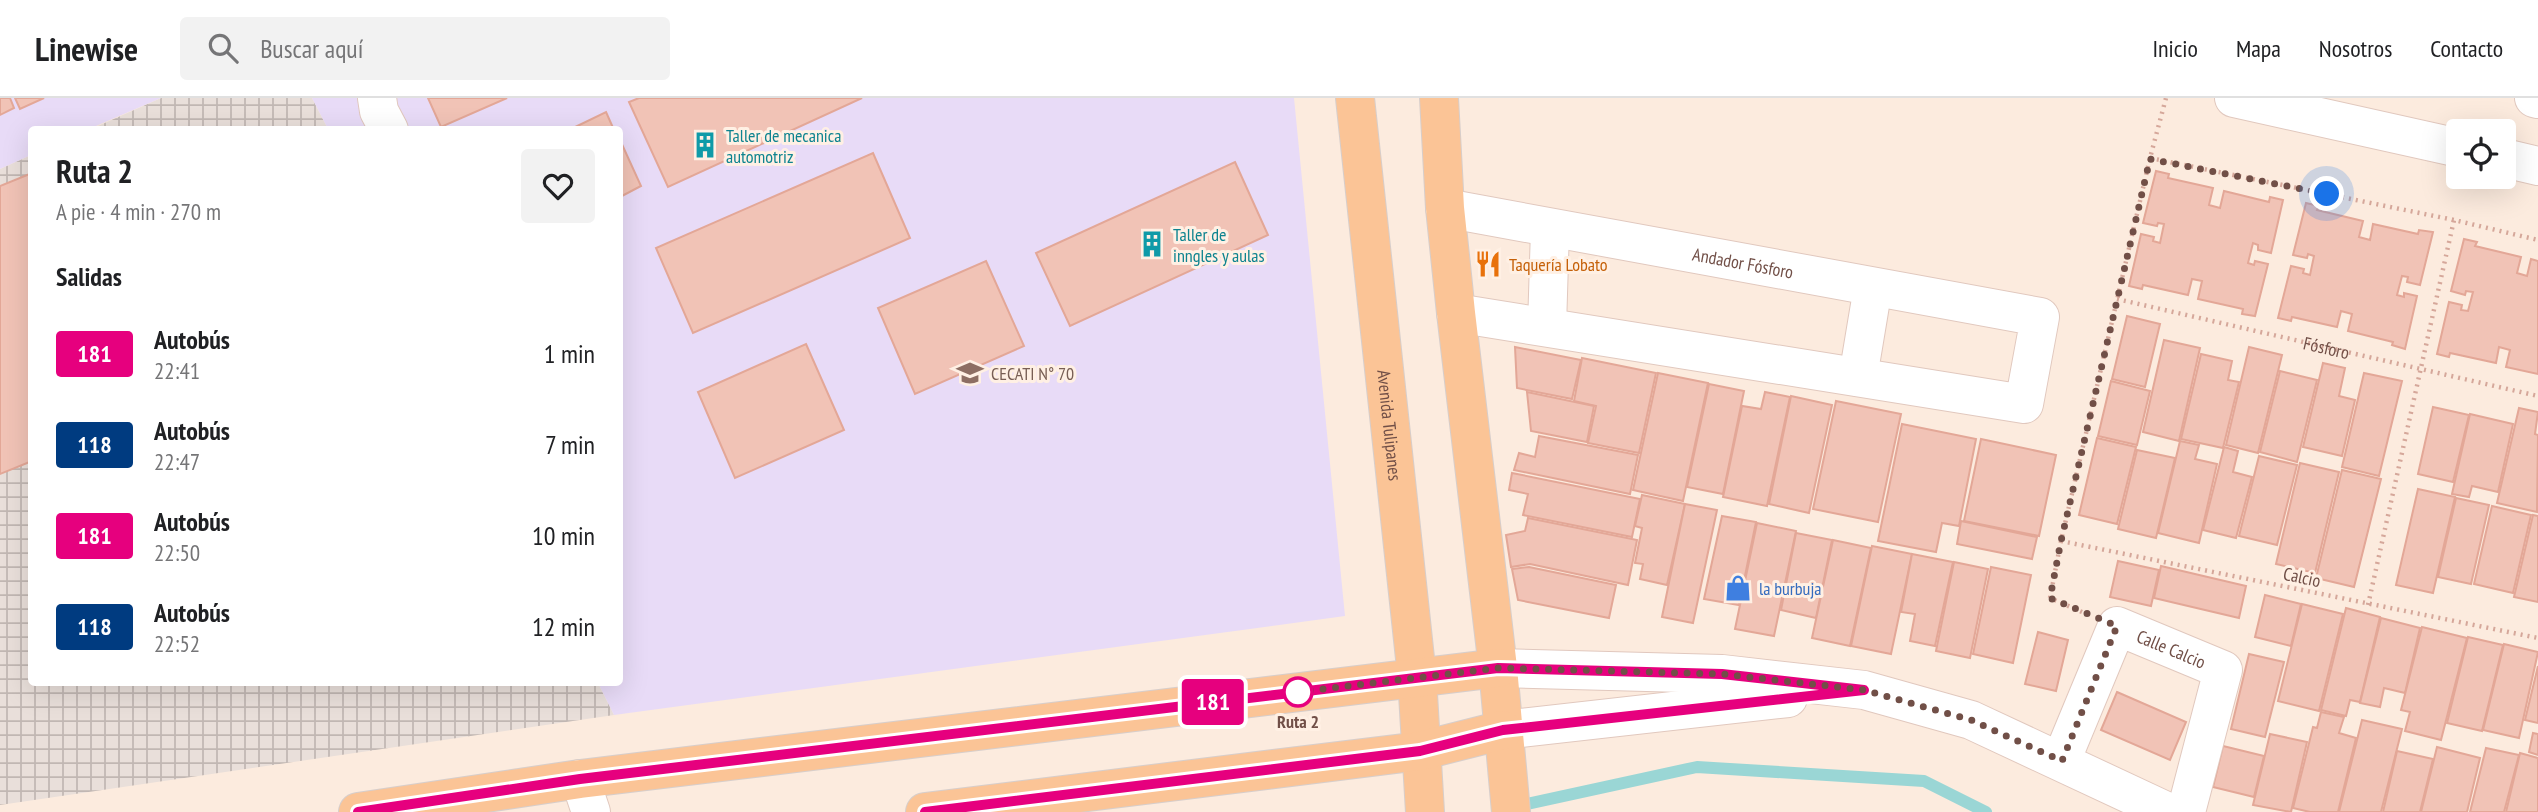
<!DOCTYPE html>
<html lang="es">
<head>
<meta charset="utf-8">
<style>
	:root { --surface:#fff; --page:#f2f2f2; --text:#202124; --muted:#757577; --line:#e0e0e0 }
	body { margin:0; font-family:"PT Sans Narrow",sans-serif; background:var(--page); color:var(--text); height:100vh; display:flex; flex-direction:column; font-size:26px; white-space:nowrap }
	* { box-sizing:border-box; margin:0 }
	p { font-size:23px; color:var(--muted) }
	.icon { flex:none; width:38px; height:38px; fill:none; stroke:currentColor; stroke-width:2; stroke-linecap:round; stroke-linejoin:round }
	.map { position:relative; flex:1; overflow:hidden }
	.drawer { position:absolute; left:28px; top:28px; width:595px; height:560px; display:flex; flex-direction:column; background:var(--surface); border-radius:7px; box-shadow:0 7px 28px #0002 }
	.drawer>* { flex:none }
	.badge { padding:0 14px; border-radius:5px; font-size:24px; line-height:46px }
	.tools { position:absolute; left:2446px; top:21px; display:grid; gap:14px }
	.tools a { display:grid; place-items:center; width:70px; height:70px; border-radius:7px; background:var(--surface); box-shadow:0 7px 28px #0002; font-size:35px }
	.you { position:absolute; width:35px; height:35px; margin:-18px; border:5px solid #fff; border-radius:50%; background:#1a73e8; box-shadow:0 0 0 10px #1a73e833 }
	.map>.badge { position:absolute; translate:-50% -50%; box-shadow:0 0 0 4px #fff }
	h2 { padding:0 28px; font-size:26px; line-height:63px }
	.round { display:grid; place-items:center; flex:none; width:74px; height:74px; border-radius:7px; background:var(--page) }
	.overview { display:flex; align-items:center; justify-content:space-between; height:119px; padding:0 28px }
	h1 { font-size:33px; font-weight:700; line-height:52px }
	ul { padding:0; list-style:none }
	li { display:flex; align-items:center; gap:21px; height:91px; padding:0 28px }
	li div { flex:1 }
	li b { display:block; font-size:26px }
	li em { font-style:normal }
	li .badge { min-width:77px; font-weight:700; text-align:center }
	header { display:flex; align-items:center; gap:42px; box-sizing:border-box; height:98px; padding:0 35px; background:var(--surface); border-bottom:2px solid var(--line) }
	header strong { font-size:33px }
	nav { display:flex; gap:38px; margin-inline-start:auto; font-size:24px }
	.search { width:490px; height:63px; background:var(--page); display:flex; align-items:center; gap:18px; box-sizing:border-box; padding:0 24px; border-radius:7px; color:var(--muted); font-size:26px }
	.map>svg:first-child { display:block }
</style>
</head>
<body>
<header>
<strong>Linewise</strong>
<div class="search"><svg class="icon" aria-label="search" viewBox="0 0 24 24"><circle cx="10" cy="10" r="6"/><path d="M15 15l6 6"/></svg>Buscar aquí</div>
<nav><a>Inicio</a><a>Mapa</a><a>Nosotros</a><a>Contacto</a></nav>
</header>
<div class="map">
<svg width="2538" height="714" viewBox="0 0 2538 714">
	<defs>
		<pattern id="industrial-grid" width="8" height="8" patternUnits="userSpaceOnUse" patternTransform="scale(1.75)"><rect width="8" height="8" fill="#e9dfda"/><path d="M0 4h8M4 0v8" fill="none" stroke="#c1b7b3"/></pattern>
	</defs>
	<rect width="100%" height="100%" fill="#fcebde"/>
	<g fill="url(#industrial-grid)">
		<path d="M161,0H312L328,31L89,32Z"/>
		<path d="M31,57L32,584L598,585L614,617L0,707V71Z"/>
	</g>
	<g fill="#e8dbf7">
		<path d="M0,0H161L89,31L32,32L31,57L0,71Z"/>
		<path d="M312,0H1294L1345,518L614,617L598,585L620,584V32L328,31Z"/>
	</g>
	<g fill="none" stroke-linecap="round" stroke-linejoin="round">
		<path stroke="#9ad6d5" stroke-width="12" d="M1522,707L1697,669L1924,683L1986,714"/>
	</g>
	<g fill="#f1c3b6" stroke="#e3a797" stroke-width="2">
		<path d="M0,0H10L14,10L0,17Z"/>
		<path d="M15,0H44L20,11Z"/>
		<path d="M428,0H507L441,29Z"/>
		<path d="M639,0H862L668,89L629,4Z"/>
		<path d="M606,14L614,32H569Z"/>
		<path d="M620,42L641,88L620,99Z"/>
		<path d="M873,55L910,140L693,235L656,150Z"/>
		<path d="M1235,64L1268,137L1070,228L1036,155Z"/>
		<path d="M2156,73L2169,76L2168,80L2213,90L2209,107L2220,110L2224,93L2269,104L2270,99L2283,102L2271,155L2258,152V147L2253,145L2248,165L2254,167L2255,163L2268,166L2255,218L2242,216L2243,211L2198,201L2202,183L2192,181L2188,197L2143,187L2142,191L2129,188L2141,136L2154,139L2153,143L2160,145L2164,126L2158,125L2157,128L2143,125Z"/>
		<path d="M32,75V363L0,376V88Z"/>
		<path d="M2306,105L2319,108L2317,112L2363,123L2359,139L2370,142L2373,126L2418,136L2419,132L2433,134L2420,187L2407,184L2408,179L2402,178L2397,197L2404,199V195L2417,198L2405,251L2392,247L2393,244L2348,233L2352,216L2341,213L2337,229L2292,219L2291,223L2278,220L2291,168L2304,171L2303,175L2310,177L2314,158L2308,156L2307,160L2293,157Z"/>
		<path d="M2464,141L2477,144L2475,148L2521,159L2517,175L2527,178L2531,161L2538,163V276L2506,269L2510,252L2499,249L2496,265L2450,255L2449,259L2437,256L2449,204L2462,207L2461,212L2468,213L2473,194L2466,193L2465,197L2451,193Z"/>
		<path d="M986,163L1024,248L915,296L878,210Z"/>
		<path d="M2127,218L2160,226L2145,289L2112,281Z"/>
		<path d="M2164,242L2200,250L2179,343L2143,334Z"/>
		<path d="M806,246L844,332L735,380L698,294Z"/>
		<path d="M1515,249L1581,262L1572,301L1517,290Z"/>
		<path d="M2249,249L2282,257L2258,355L2226,347Z"/>
		<path d="M2201,256L2232,263L2228,282L2239,284L2223,350L2181,341Z"/>
		<path d="M1582,260L1656,275L1639,355L1588,345L1596,308L1574,303Z"/>
		<path d="M2323,265L2345,270L2339,298L2355,302L2342,358L2303,349Z"/>
		<path d="M2280,273L2317,282L2297,364L2260,354Z"/>
		<path d="M1658,275L1708,285L1683,403L1633,392Z"/>
		<path d="M2364,275L2402,283L2379,378L2342,369Z"/>
		<path d="M2111,283L2150,293L2137,347L2098,338Z"/>
		<path d="M1709,286L1744,293L1723,396L1687,389Z"/>
		<path d="M1527,294L1594,308L1587,344L1531,333Z"/>
		<path d="M1765,294L1790,299L1767,408L1723,399L1742,308L1761,311Z"/>
		<path d="M1791,298L1832,307L1809,415L1769,406Z"/>
		<path d="M1836,303L1901,316L1878,424L1813,411Z"/>
		<path d="M2433,309L2469,317L2453,384L2418,376Z"/>
		<path d="M2519,310L2538,314L2535,336L2538,337L2537,414L2497,405Z"/>
		<path d="M2470,316L2513,326L2498,394L2472,388L2469,399L2452,396Z"/>
		<path d="M1902,326L1976,341L1959,428L1942,425L1936,454L1878,443Z"/>
		<path d="M1539,338L1638,357L1630,396L1514,372L1519,355L1535,359Z"/>
		<path d="M2097,340L2136,349L2117,426L2079,417Z"/>
		<path d="M1981,341L2056,357L2039,438L1964,423Z"/>
		<path d="M2180,343L2199,347L2195,361L2217,366L2199,445L2158,435Z"/>
		<path d="M2224,349L2238,353L2233,374L2252,379L2236,440L2203,432Z"/>
		<path d="M2137,352L2175,360L2156,440L2118,431Z"/>
		<path d="M2259,358L2297,367L2277,447L2239,438Z"/>
		<path d="M2300,365L2339,374L2315,475L2276,466Z"/>
		<path d="M2342,372L2381,381L2354,489L2316,480Z"/>
		<path d="M1512,375L1640,401L1632,439L1523,417L1528,396L1509,392Z"/>
		<path d="M2418,391L2455,399L2433,495L2396,487Z"/>
		<path d="M1642,397L1685,406L1667,487L1640,481L1643,466L1635,465L1642,430L1635,428Z"/>
		<path d="M2456,400L2489,407L2471,486L2438,479Z"/>
		<path d="M1685,406L1717,412L1693,525L1662,519Z"/>
		<path d="M2492,408L2531,417L2513,495L2474,486Z"/>
		<path d="M2533,417L2538,418V504L2514,499Z"/>
		<path d="M1722,418L1756,424L1739,507L1704,501Z"/>
		<path d="M1528,420L1637,442L1628,487L1530,466L1511,469L1506,437L1525,433Z"/>
		<path d="M1961,423L2037,439L2032,461L1957,446Z"/>
		<path d="M1757,425L1796,433L1774,538L1735,531Z"/>
		<path d="M1796,435L1832,442L1816,520L1781,512Z"/>
		<path d="M1833,442L1871,450L1850,548L1812,540Z"/>
		<path d="M1872,448L1912,456L1891,556L1851,548Z"/>
		<path d="M1912,456L1953,464L1935,548L1910,543L1915,516L1901,514Z"/>
		<path d="M2118,463L2159,472L2151,508L2110,499Z"/>
		<path d="M1954,464L1988,471L1970,560L1936,553Z"/>
		<path d="M2161,468L2246,488L2239,520L2154,500Z"/>
		<path d="M1529,469L1616,487L1609,520L1518,502L1512,471Z"/>
		<path d="M1991,469L2031,477L2013,565L1973,556Z"/>
		<path d="M2265,497L2301,506L2291,548L2255,539Z"/>
		<path d="M2302,506L2343,516L2319,613L2278,603Z"/>
		<path d="M2346,510L2380,519L2360,604L2350,602L2346,618L2321,612Z"/>
		<path d="M2381,520L2420,530L2405,595L2384,590L2380,609L2360,605Z"/>
		<path d="M2422,529L2467,540L2441,642L2405,633L2410,614L2401,612Z"/>
		<path d="M2038,534L2068,542L2056,593L2025,586Z"/>
		<path d="M2468,539L2503,547L2482,633L2447,625Z"/>
		<path d="M2504,546L2538,554L2519,640L2483,632Z"/>
		<path d="M2249,556L2284,564L2265,639L2231,631Z"/>
		<path d="M2538,568V625L2525,622Z"/>
		<path d="M2117,594L2186,624L2170,662L2101,632Z"/>
		<path d="M2321,614L2344,619L2339,635L2356,640L2338,714H2310L2293,710L2313,629L2317,630Z"/>
		<path d="M2362,622L2402,631L2381,714H2339Z"/>
		<path d="M2533,635L2538,636V657L2529,654Z"/>
		<path d="M2270,636L2307,644L2291,714L2253,707Z"/>
		<path d="M2223,648L2264,658L2254,699L2213,689Z"/>
		<path d="M2437,649L2480,660L2467,714H2421Z"/>
		<path d="M2486,650L2519,657L2504,714H2470Z"/>
		<path d="M2397,653L2433,661L2420,714H2383Z"/>
		<path d="M2520,655L2538,660V714H2506Z"/>
	</g>
	<g fill="none" stroke-linecap="round" stroke-linejoin="round">
		<g stroke="#e1c8be" stroke-width="40">
			<g id="minor">
				<path d="M377,0L379,13L389,32"/>
				<path d="M2234,0L2459,50"/>
				<path d="M2534,0L2538,1"/>
				<path d="M2504,60L2538,68"/>
				<path id="s2" d="M1445,110L2040,219L2024,306L1456,215"/>
				<path d="M1547,229L1550,131"/>
				<path d="M1858,279L1873,189"/>
				<path d="M1498,570L1722,576L1864,592L1971,622L2168,714"/>
				<path d="M1503,632L1788,600"/>
				<path id="s3" d="M2061,663L2117,528L2223,572L2186,714"/>
				<path d="M580,681L591,714"/>
			</g>
		</g>
		<g stroke="#d7cecb" stroke-width="40">
			<g id="major">
				<path id="s4" d="M1355,0L1417,579L1425,714"/>
				<path d="M1439,0L1445,110L1456,215L1498,570L1511,714"/>
				<path d="M358,714L580,681L1498,570"/>
				<path d="M925,714L1420,653L1503,632"/>
			</g>
		</g>
		<g stroke="#d5a79a" stroke-width="4.5" stroke-dasharray="2 5" stroke-linecap="butt">
			<path d="M2150,60L2454,122L2538,142"/>
			<path id="s1" d="M2117,201L2538,298"/>
			<path d="M2061,443L2538,540"/>
			<path d="M2368,507L2454,122"/>
			<path d="M2082,514L2050,500L2061,443L2150,60L2166,0"/>
		</g>
		<use href="#minor" stroke="#fff" stroke-width="38"/>
		<use href="#major" stroke="#fbc496" stroke-width="38"/>
	</g>
	<g fill="none" stroke-linecap="round" stroke-linejoin="round">
		<g stroke="#fff" stroke-width="16">
			<path id="line" d="M358,714L580,681L1498,570L1722,576L1864,592L1503,632L1420,653L925,714"/>
		</g>
		<use href="#line" stroke="#e6007e" stroke-width="10"/>
		<path stroke="#714f47" stroke-width="7" stroke-dasharray="0 12.6" d="M1298,594L1498,570L1722,576L1864,592L1971,622L2062,663L2117,528L2050,500L2061,443L2150,61L2327,96"/>
	</g>
	<defs>
		<g id="building-bare" transform="scale(2.1)"><path d="M-4-6H4V6H1V3H-1V6H-4ZM-2.5-4.3h1.7v1.8h-1.7ZM.8-4.3h1.7v1.8H.8ZM-2.5-1h1.7V.8h-1.7ZM.8-1h1.7V.8H.8Z" fill="#0f9aa8" stroke="#fff0e4" stroke-width="2.5" paint-order="stroke"/></g>
		<g id="restaurant-bare" transform="scale(2.1)"><path d="M-5-6h1v4h1v-4h1v4h1v-4h1v5L-1.5 .5V6h-2V.5L-5-1ZM5-6V6H3V1.5H1.5Q1.5-4 5-6Z" fill="#e8710a" stroke="#fff0e4" stroke-width="2.5" paint-order="stroke"/></g>
		<g id="school-bare" transform="scale(2.1)"><path d="M0-5L7-2L0 1L-7-2ZM-4 1L0 2.5L4 1V4Q0 6-4 4Z" fill="#8d6e63" stroke="#fff0e4" stroke-width="2.5" paint-order="stroke"/></g>
		<g id="shop-bare" transform="scale(2.1)"><path d="M-5-2.5h2.3a2.7 3.5 0 0 1 5.4 0H5L5.5 6h-11ZM-1.5-2.5h3a1.5 2.3 0 0 0-3 0Z" fill="#3f7fe0" stroke="#fff0e4" stroke-width="2.5" paint-order="stroke"/></g>
	</defs>
	<g fill-rule="evenodd">
		<use href="#building-bare" x="705" y="47"/>
		<use href="#building-bare" x="1152" y="146"/>
		<use href="#restaurant-bare" x="1488" y="166"/>
		<use href="#school-bare" x="970" y="275"/>
		<use href="#shop-bare" x="1738" y="490"/>
	</g>
	<circle fill="#fff" stroke="#e6007e" stroke-width="3.5" cx="1298" cy="594" r="14"/>
	<g text-anchor="middle" dominant-baseline="central" stroke-width="6" stroke-linejoin="round" paint-order="stroke">
		<g font-size="18" fill="#0d838f" stroke="#fff0e4" text-anchor="start">
			<text x="726" y="37">Taller de mecanica<tspan x="726" dy="21">automotriz</tspan></text>
			<text x="1173" y="136">Taller de<tspan x="1173" dy="21">inngles y aulas</tspan></text>
		</g>
		<g font-size="18" fill="#714f47" stroke="#fff0e4">
			<text stroke="none"><textPath href="#s2" startOffset="303">Andador Fósforo</textPath></text>
			<text stroke="none"><textPath href="#s1" startOffset="215">Fósforo</textPath></text>
			<text stroke="none"><textPath href="#s4" startOffset="329">Avenida Tulipanes</textPath></text>
			<text transform="translate(2302 479) rotate(12)">Calcio</text>
			<text stroke="none"><textPath href="#s3" startOffset="205">Calle Calcio</textPath></text>
		</g>
		<g font-size="18" fill="#c56008" stroke="#fff0e4" text-anchor="start">
			<text x="1509" y="166">Taquería Lobato</text>
		</g>
		<g font-size="18" fill="#785e54" stroke="#fff0e4" text-anchor="start">
			<text x="991" y="275">CECATI N° 70</text>
		</g>
		<g font-size="18" fill="#366cbe" stroke="#fff0e4" text-anchor="start">
			<text x="1759" y="490">la burbuja</text>
		</g>
		<g font-size="18" font-weight="bold" fill="#714f47" stroke="#fff0e4">
			<text x="1298" y="623">Ruta 2</text>
		</g>
	</g>
</svg>
<div class="tools">
<a><svg class="icon" aria-label="locate" viewBox="0 0 24 24"><circle cx="12" cy="12" r="6"/><path d="M12 2v4M12 18v4M2 12h4M18 12h4"/></svg></a>
</div>
<div class="you" style="left:2327px;top:96px"></div>
<b class="badge" style="left:1213px;top:604px;background:#e6007e;color:#fff">181</b>
<section class="drawer">
<div class="overview"><div><h1>Ruta 2</h1><p>A pie · 4 min · 270 m</p></div><a class="round"><svg class="icon" aria-label="heart" viewBox="0 0 24 24"><path d="M12 20l-8-8c-3-5 5-10 8-4 3-6 11-1 8 4z"/></svg></a></div>
<h2>Salidas</h2>
<ul>
<li><span class="badge" style="background:#e6007e;color:#fff">181</span><div><b>Autobús</b><p>22:41</p></div><em>1 min</em></li>
<li><span class="badge" style="background:#003b80;color:#fff">118</span><div><b>Autobús</b><p>22:47</p></div><em>7 min</em></li>
<li><span class="badge" style="background:#e6007e;color:#fff">181</span><div><b>Autobús</b><p>22:50</p></div><em>10 min</em></li>
<li><span class="badge" style="background:#003b80;color:#fff">118</span><div><b>Autobús</b><p>22:52</p></div><em>12 min</em></li>
</ul>
</section>
</div>
</body>
</html>
